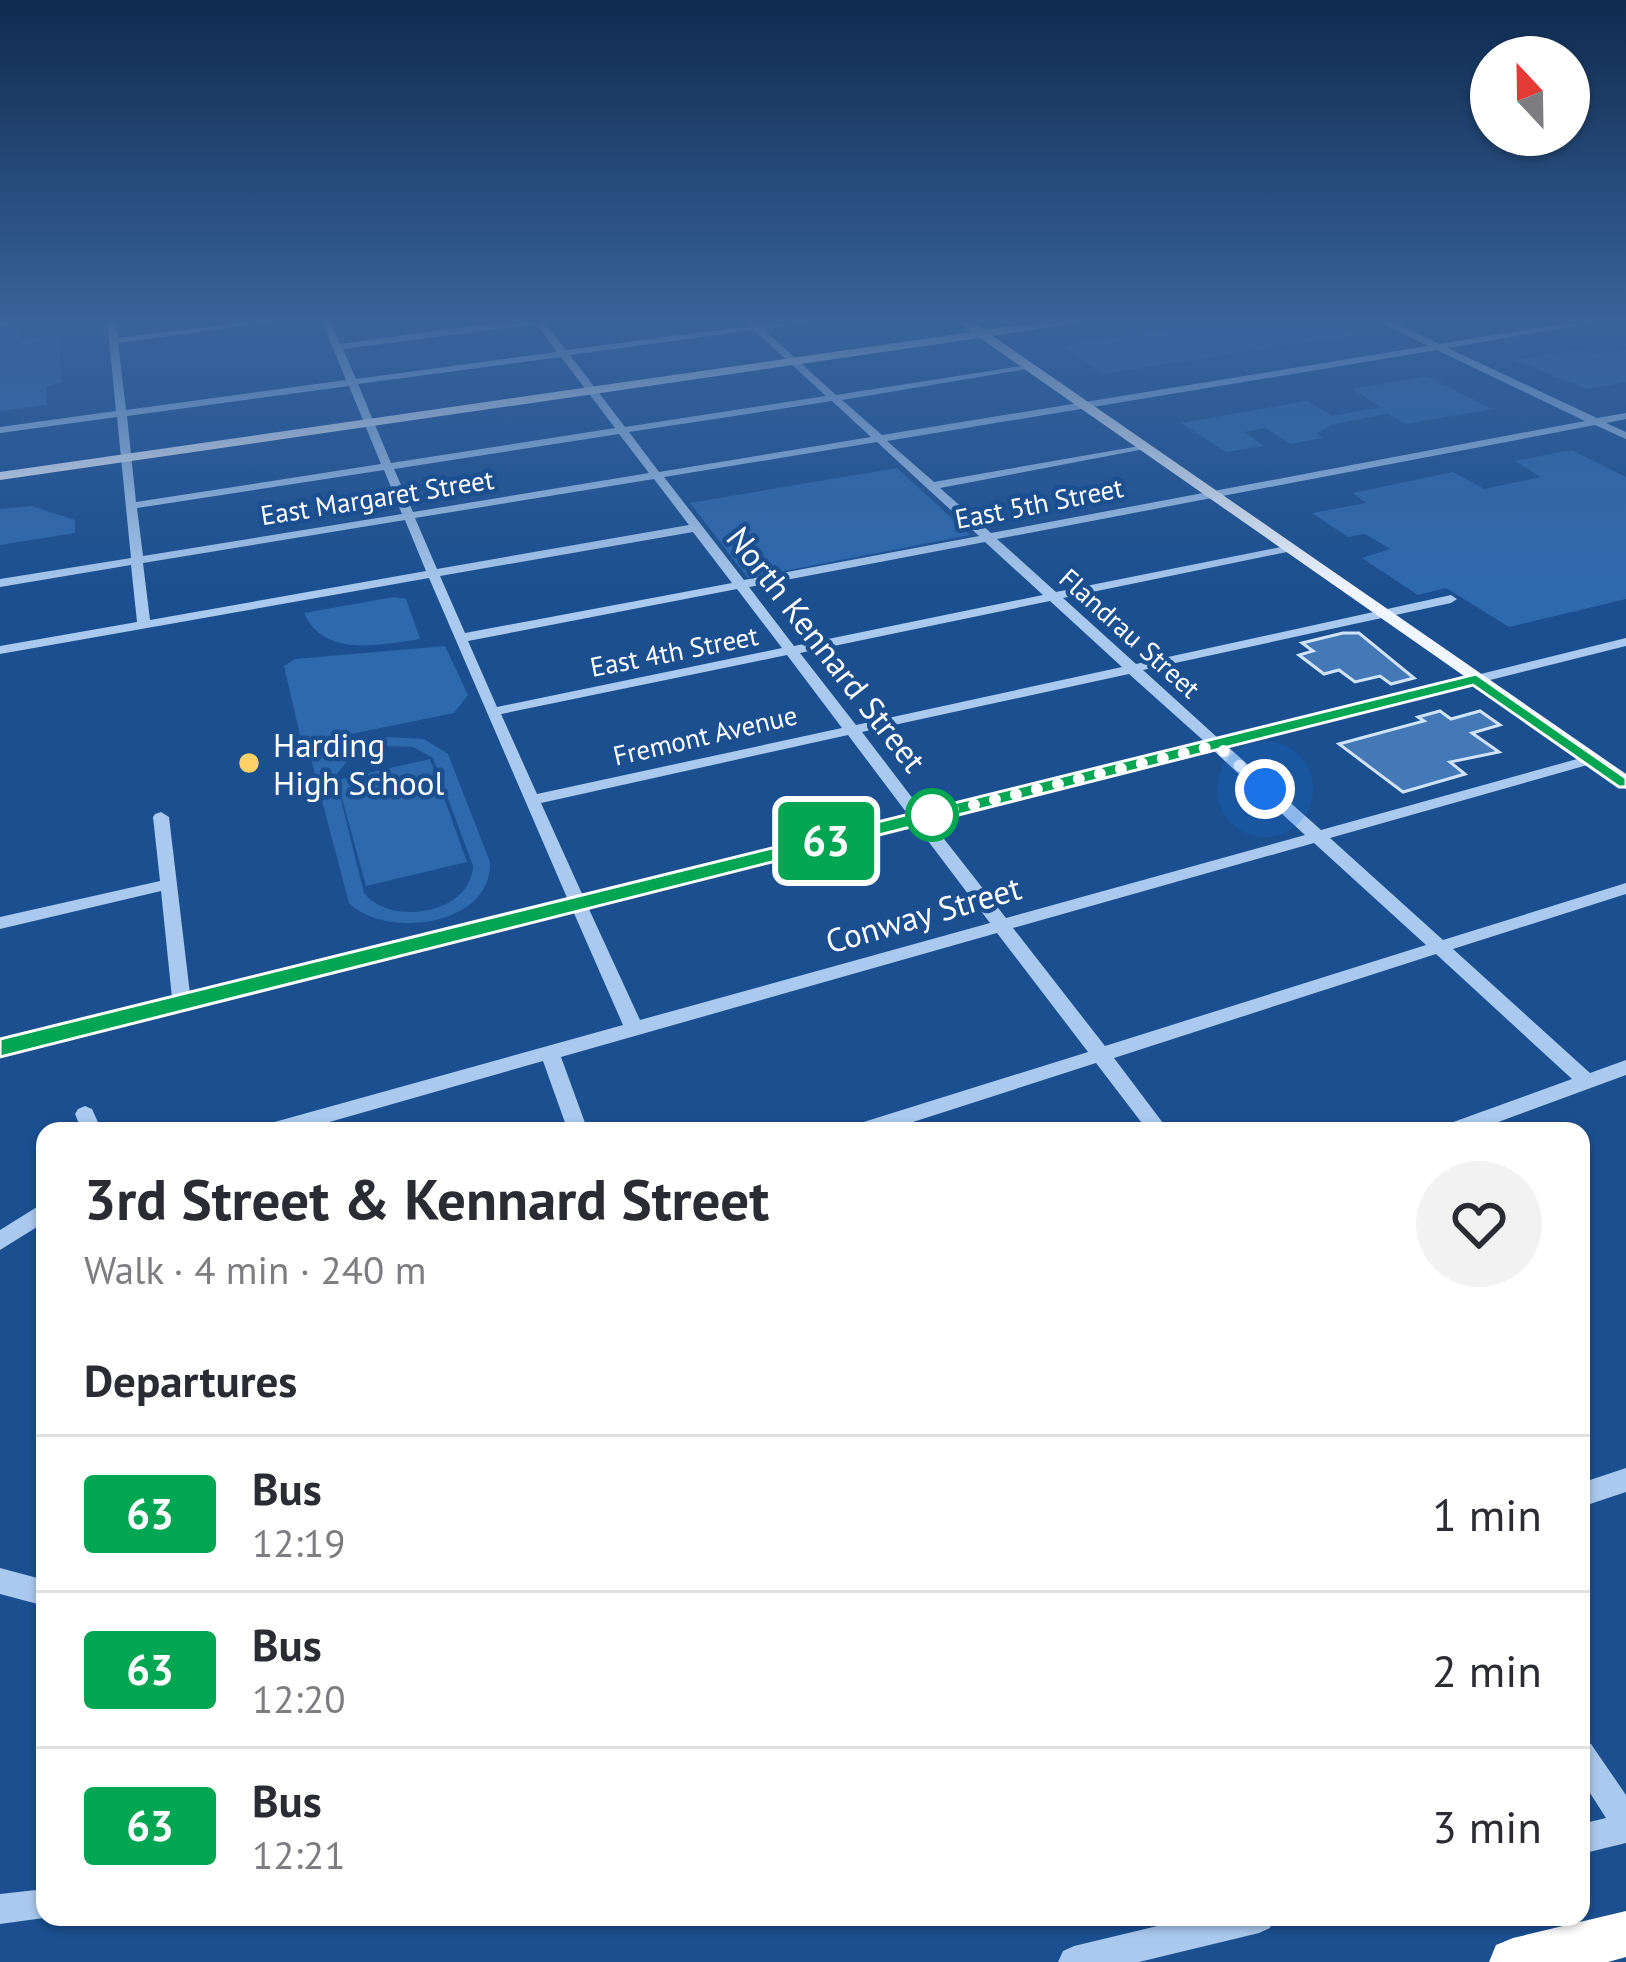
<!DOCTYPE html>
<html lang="en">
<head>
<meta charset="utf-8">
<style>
	:root { --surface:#fff; --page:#f2f2f3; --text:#2b2b33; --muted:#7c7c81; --line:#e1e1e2 }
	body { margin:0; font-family:"PT Sans",sans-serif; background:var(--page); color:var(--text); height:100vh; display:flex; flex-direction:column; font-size:45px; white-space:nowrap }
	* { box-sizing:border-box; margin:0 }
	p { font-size:39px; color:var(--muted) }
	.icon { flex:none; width:66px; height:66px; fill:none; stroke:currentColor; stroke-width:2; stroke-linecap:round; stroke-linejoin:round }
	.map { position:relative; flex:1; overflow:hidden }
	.sheet { position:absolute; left:36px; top:1122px; width:1554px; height:804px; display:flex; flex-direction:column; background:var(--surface); border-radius:24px; box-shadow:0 3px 9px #0004 }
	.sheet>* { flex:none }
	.badge { padding:0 24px; border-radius:9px; font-size:42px; line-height:78px }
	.needle { width:78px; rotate:338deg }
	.controls { position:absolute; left:1470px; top:36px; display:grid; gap:24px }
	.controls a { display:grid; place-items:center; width:120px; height:120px; border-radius:50%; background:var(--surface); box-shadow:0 3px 9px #0004; font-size:60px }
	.you { position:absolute; width:60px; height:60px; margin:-30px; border:9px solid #fff; border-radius:50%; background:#1a73e8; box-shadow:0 0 0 18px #1a73e833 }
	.map>.badge { position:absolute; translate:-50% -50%; box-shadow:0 0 0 6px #fff }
	h2 { padding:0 48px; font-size:45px; line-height:108px }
	.round { display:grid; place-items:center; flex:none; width:126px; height:126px; border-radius:63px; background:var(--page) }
	.summary { display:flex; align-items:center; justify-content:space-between; height:204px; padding:0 48px }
	h1 { font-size:57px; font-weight:800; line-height:90px }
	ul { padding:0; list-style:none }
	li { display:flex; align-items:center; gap:36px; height:156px; padding:0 48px; border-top:3px solid var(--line) }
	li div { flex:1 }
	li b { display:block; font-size:45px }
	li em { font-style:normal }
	li .badge { min-width:132px; font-weight:700; text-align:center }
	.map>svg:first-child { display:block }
</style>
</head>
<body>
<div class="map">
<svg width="1626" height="1962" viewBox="0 0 1626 1962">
	<rect width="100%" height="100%" fill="#1b4f8f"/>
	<g fill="#2e69ad" fill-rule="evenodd">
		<path d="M1245,318H1320L1354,335L1103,374L1060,346Z"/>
		<path d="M20,324V340L59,335L61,382L46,387L47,405L0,411V326Z"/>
		<path d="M1581,349L1594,354L1626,349V382L1586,389L1514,360Z"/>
		<path d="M1428,376L1492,409L1406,424L1387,414L1333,424L1317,433L1322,438L1291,444L1265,428L1244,432L1264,446L1226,452L1181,423L1307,401L1332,416L1381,407L1352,389Z"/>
		<path d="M1571,450L1626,477V599L1509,627L1446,588L1418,595L1362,558L1390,549L1365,534L1348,537L1312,513L1366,503L1353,493L1453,472L1484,489L1541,477L1515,461Z"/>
		<path d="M897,468L970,535L748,578L690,503Z"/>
		<path d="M31,506L75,520V533L0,545V509Z"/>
		<path d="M394,597L406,599L420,639C380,645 324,658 304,613Z"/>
		<path d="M445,646L468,695L454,713L302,744L284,666L295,659Z"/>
		<path d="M388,737L424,739L448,754L490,862C493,926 386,940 349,903L311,759ZM380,746L413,747L433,758L473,866C471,914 391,927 364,893L335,776L349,759Z"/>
		<path d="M430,759L467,862L366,886L337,780Z"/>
	</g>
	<g fill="#4478b7" stroke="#cfe3fa" stroke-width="3">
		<path d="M1343,633H1359L1414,678L1391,684L1380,676L1355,682L1339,670L1324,674L1299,655L1313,651L1302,643Z"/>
		<path d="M1440,711L1451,719L1480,711L1500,725L1472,733L1499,752L1450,762L1465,774L1403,792L1339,744L1424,721L1418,717Z"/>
	</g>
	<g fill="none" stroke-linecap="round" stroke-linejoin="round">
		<g fill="#a9c9ee" fill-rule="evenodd">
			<path d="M24,318H51L0,326V320Z"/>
			<path d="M107,318H115L118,338L278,318H302L118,343L126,410L346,380L321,318H329L340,344L532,318H566L544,323L566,350L749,326L742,318H751L758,324L829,318L763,329L836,395L1028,365L1033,368L842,400L882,435L1428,346L1373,318H1384L1439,344L1600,318H1619L1448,348L1597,418L1626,413V419L1606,423L1626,432V439L1595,425L997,539L1056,592L1291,545L1293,548L1287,552L1063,598L1136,664L1451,595L1457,599L1451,603L1143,670L1219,739L1626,638V646L1227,746L1321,830L1588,756H1598V762L1330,838L1443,940L1626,883V894L1453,949L1590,1073L1626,1060V1075L1474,1131H1442L1445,1125L1572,1079L1436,954L1114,1058L1169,1131H1148L1096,1063L885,1131H851L854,1125L1088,1052L997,933L561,1057L588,1131H568L543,1061L298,1131H261L264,1125L271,1123L623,1025L573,911L0,1055V1041L172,998L161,891L0,929V917L160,881L153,817L155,814L161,812L169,817L190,994L568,900L429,578L0,654V646L137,622L131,565L0,587V579L131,558L117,417L0,433V427L116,411ZM536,324L557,352L356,379L343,349ZM754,330L826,396L625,427L570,355ZM1437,350L1585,421L991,533L940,488L1150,448L1145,445L934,482L887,441ZM561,357L615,428L391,463L358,384ZM349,386L381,464L136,502L127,416ZM832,401L871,437L659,472L629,432ZM619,434L649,473L413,512L394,469ZM877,442L979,536L744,580L664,477ZM384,470L402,514L143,556L137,508ZM654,479L689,525L437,569L415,518ZM405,520L426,571L150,620L143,563ZM693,532L732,583L465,633L440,576ZM985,542L1043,595L794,646L749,587ZM737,589L782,648L497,707L468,641ZM1050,601L1122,667L856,725L800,653ZM787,655L842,728L537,794L501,714ZM1129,674L1205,742L923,812L862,732ZM848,735L909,816L583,896L541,803ZM1213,750L1305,835L1006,918L930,821ZM916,825L990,923L640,1020L588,907ZM1314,843L1426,945L1105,1046L1013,928Z"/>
			<path d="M85,1106L92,1109L102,1131H82L75,1114L78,1109Z"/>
			<path d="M45,1202V1222L0,1250V1230Z"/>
			<path d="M1626,1468V1492L1581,1507V1483Z"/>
			<path d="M0,1568L45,1580V1606L0,1594Z"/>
			<path d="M1581,1740L1591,1744L1626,1795V1843L1581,1854V1824L1606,1818L1581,1779Z"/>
			<path d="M45,1889V1917H51L0,1924V1894Z"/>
			<path d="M1195,1917H1275L1270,1928L1259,1933L1139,1962H1058L1063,1951L1074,1946Z"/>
		</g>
		<path fill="#f0f6ff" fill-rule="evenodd" d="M953,318H967L985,330L1073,318H1102L993,336L1626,774V789L980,338L0,480V472L972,332Z"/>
		<path fill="#fff" fill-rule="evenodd" d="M1626,1911V1957L1608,1962H1489L1496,1945L1513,1938Z"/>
	</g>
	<linearGradient id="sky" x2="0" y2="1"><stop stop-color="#0f2b4f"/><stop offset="0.54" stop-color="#39639b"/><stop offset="1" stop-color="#39639b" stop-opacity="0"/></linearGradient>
	<rect width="1626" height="593" fill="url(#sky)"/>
	<path fill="#00a651" stroke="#fff" stroke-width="3" d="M1476,674L1626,778V787H1619L1473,685L0,1057V1039Z"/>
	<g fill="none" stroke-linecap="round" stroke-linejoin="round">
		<path stroke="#fff" stroke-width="12" stroke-dasharray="0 21.6" d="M932,815L1217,745L1265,789"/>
	</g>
	<circle fill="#ffd166" stroke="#1b4f8f" stroke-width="4.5" cx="249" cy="763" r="12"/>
	<circle fill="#fff" stroke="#00a651" stroke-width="6" cx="932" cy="815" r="24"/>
	<g text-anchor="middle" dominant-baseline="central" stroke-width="9" stroke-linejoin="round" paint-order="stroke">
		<g font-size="27" fill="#fff" stroke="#1b4f8f">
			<text transform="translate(377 497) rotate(-9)">East Margaret Street</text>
			<text transform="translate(1039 503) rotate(-11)">East 5th Street</text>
			<text transform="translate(1130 633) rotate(42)">Flandrau Street</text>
			<text transform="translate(674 651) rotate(-11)">East 4th Street</text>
			<text transform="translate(705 735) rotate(-13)">Fremont Avenue</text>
		</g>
		<g font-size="33" fill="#fff" stroke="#1b4f8f">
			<text transform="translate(827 649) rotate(52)">North Kennard Street</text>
			<text transform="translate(923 914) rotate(-16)">Conway Street</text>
		</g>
		<g font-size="33" fill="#fff" stroke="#1b4f8f" text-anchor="start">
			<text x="273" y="744">Harding<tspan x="273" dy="38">High School</tspan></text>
		</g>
	</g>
</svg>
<div class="controls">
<a><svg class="needle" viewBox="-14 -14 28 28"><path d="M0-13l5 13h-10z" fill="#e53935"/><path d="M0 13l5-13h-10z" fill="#7c7c81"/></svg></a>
</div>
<div class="you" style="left:1265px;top:789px"></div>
<b class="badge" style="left:826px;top:841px;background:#00a651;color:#fff">63</b>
<section class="sheet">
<div class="summary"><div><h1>3rd Street &amp; Kennard Street</h1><p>Walk · 4 min · 240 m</p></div><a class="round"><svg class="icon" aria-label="heart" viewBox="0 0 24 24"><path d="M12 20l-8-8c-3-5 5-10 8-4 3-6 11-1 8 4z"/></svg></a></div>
<h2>Departures</h2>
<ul>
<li><span class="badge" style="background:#00a651;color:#fff">63</span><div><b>Bus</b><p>12:19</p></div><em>1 min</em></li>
<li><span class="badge" style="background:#00a651;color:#fff">63</span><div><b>Bus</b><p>12:20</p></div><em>2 min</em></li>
<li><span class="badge" style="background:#00a651;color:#fff">63</span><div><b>Bus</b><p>12:21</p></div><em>3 min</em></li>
</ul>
</section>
</div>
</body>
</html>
